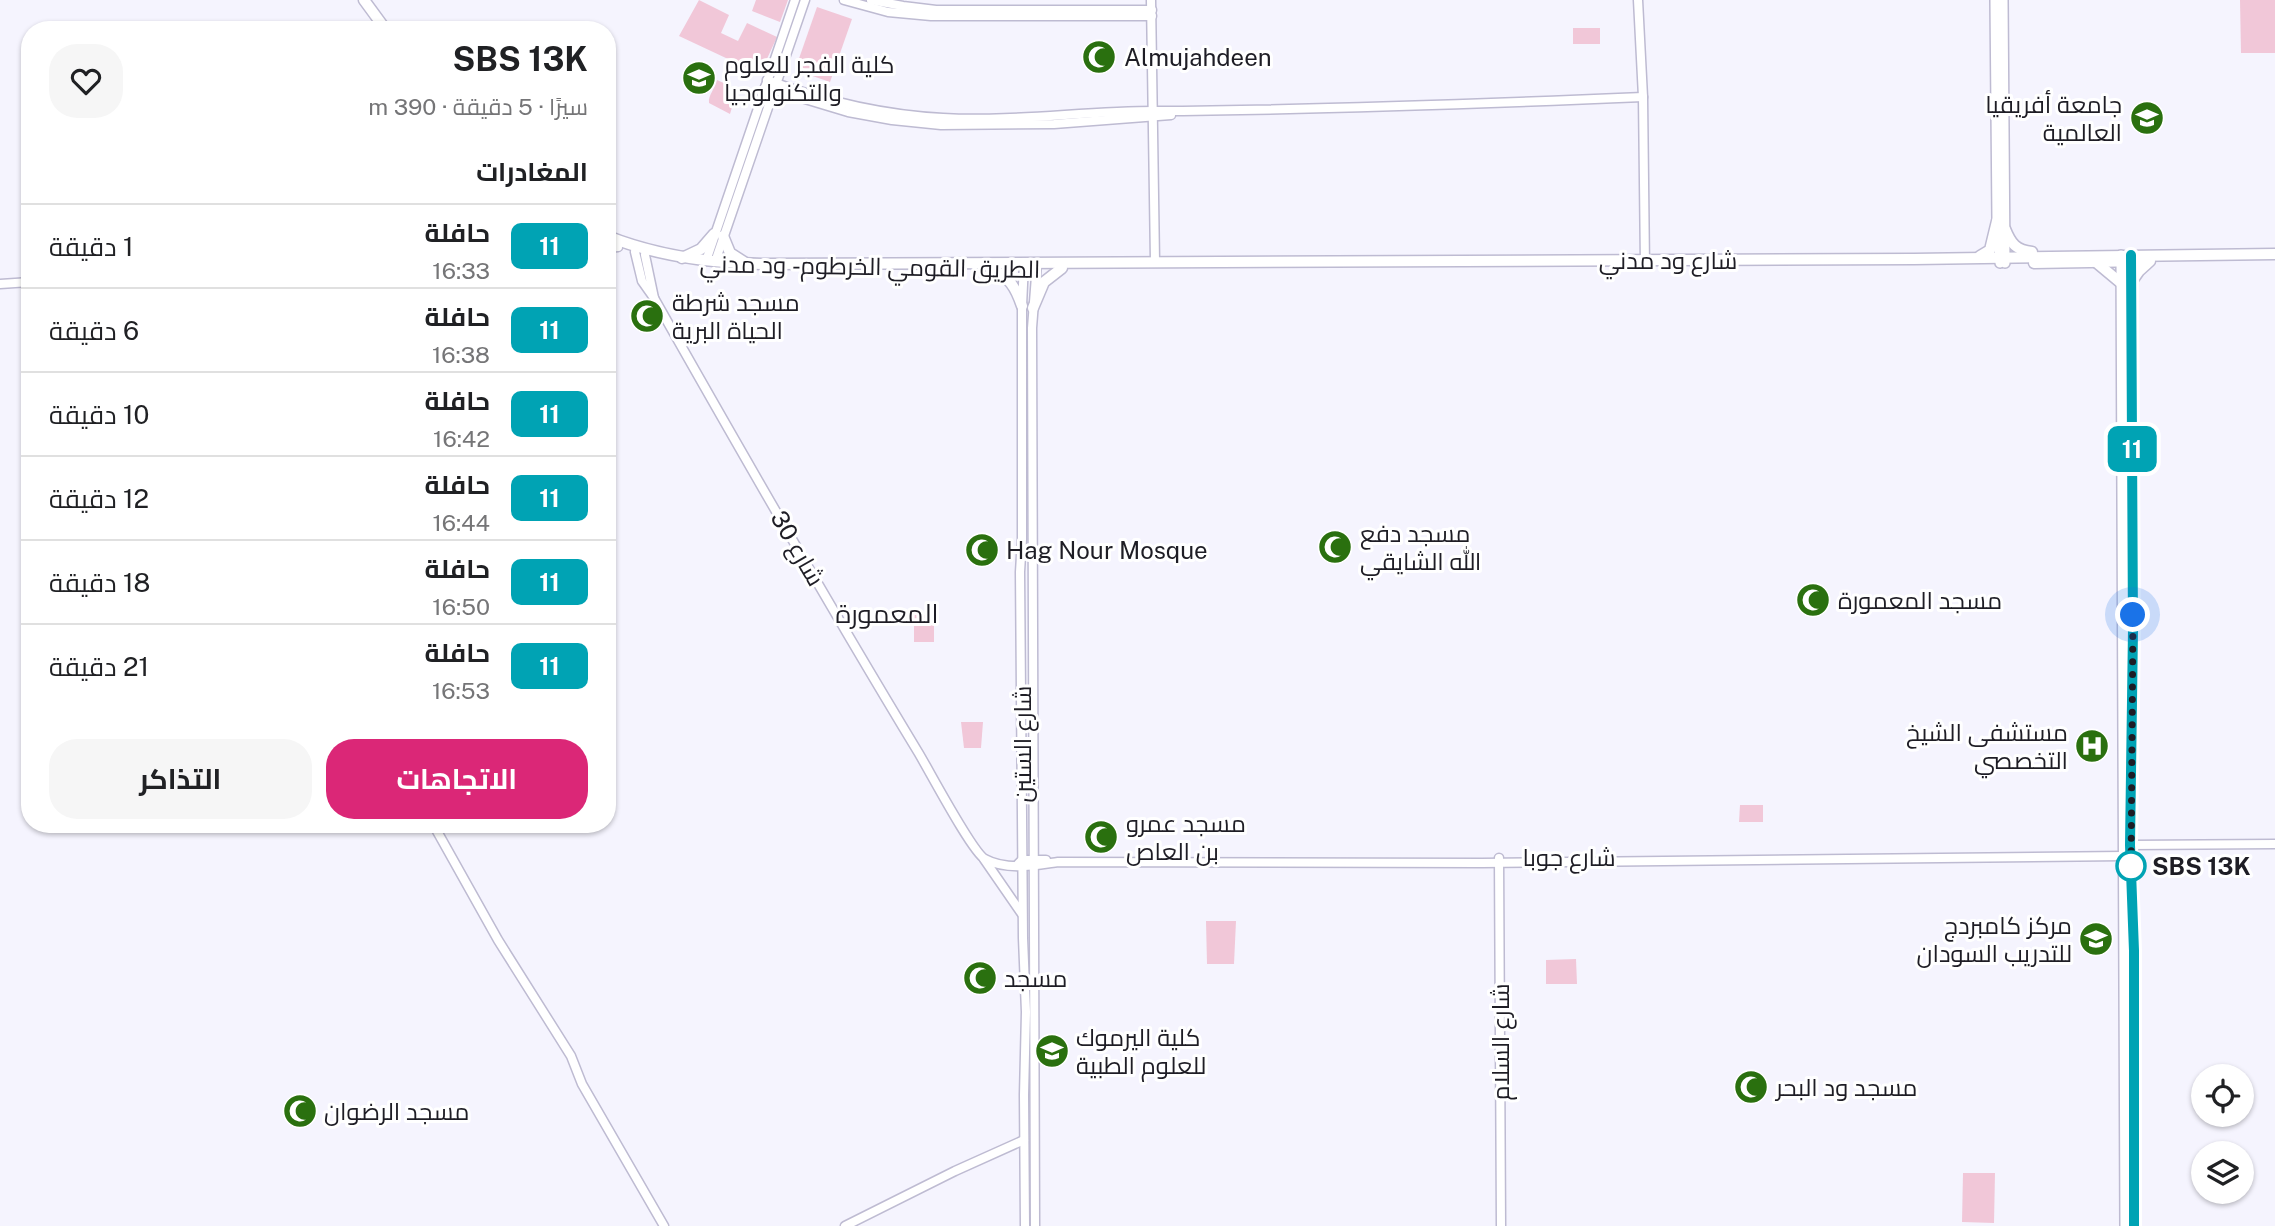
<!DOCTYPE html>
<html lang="ar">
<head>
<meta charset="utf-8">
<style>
	:root { --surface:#fff; --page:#f6f6f6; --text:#202124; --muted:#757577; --line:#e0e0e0; --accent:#db2777 }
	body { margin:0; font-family:"Public Sans",Cairo,sans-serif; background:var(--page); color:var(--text); direction:rtl; height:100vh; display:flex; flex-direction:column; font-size:26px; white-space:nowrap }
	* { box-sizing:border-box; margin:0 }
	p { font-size:23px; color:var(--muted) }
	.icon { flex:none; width:38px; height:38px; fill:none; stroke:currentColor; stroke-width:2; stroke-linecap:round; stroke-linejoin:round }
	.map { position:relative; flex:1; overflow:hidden; direction:ltr }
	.drawer { position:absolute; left:21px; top:21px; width:595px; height:812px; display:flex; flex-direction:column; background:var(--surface); border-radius:28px; box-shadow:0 2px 5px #0004; direction:rtl }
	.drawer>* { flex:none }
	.badge { padding:0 14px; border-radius:10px; font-size:24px; line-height:46px }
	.fabs { position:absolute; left:2191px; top:1064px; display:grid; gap:14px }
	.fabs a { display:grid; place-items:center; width:63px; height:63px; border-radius:50%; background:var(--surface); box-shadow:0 2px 5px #0004; font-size:35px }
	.you { position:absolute; width:35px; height:35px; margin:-18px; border:5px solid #fff; border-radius:50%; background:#1a73e8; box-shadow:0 0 0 10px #1a73e833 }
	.map>.badge { position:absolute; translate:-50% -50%; box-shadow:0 0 0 4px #fff }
	h2 { padding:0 28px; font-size:26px; line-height:63px }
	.round { display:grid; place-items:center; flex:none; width:74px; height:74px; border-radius:28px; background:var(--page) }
	.head { display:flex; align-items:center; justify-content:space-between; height:119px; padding:0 28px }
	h1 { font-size:33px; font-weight:700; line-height:52px }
	.button { display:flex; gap:14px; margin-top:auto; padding:14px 28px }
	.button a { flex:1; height:80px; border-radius:28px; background:var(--accent); color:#fff; font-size:28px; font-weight:700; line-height:80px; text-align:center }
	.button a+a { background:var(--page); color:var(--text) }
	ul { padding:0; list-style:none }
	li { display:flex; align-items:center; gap:21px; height:84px; padding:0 28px; border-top:2px solid var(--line) }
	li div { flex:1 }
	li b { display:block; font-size:26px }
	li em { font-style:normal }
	li .badge { min-width:77px; font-weight:700; text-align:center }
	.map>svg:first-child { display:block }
</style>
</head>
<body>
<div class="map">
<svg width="2275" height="1226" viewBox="0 0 2275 1226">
	<rect width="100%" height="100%" fill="#f5f4fe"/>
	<g fill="#f1c7d8">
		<path d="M699,0L729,15L721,33L738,41L747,23L777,37L760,74L679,36Z"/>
		<path d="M756,0H788L780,22L752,11Z"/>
		<path d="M2240,0H2275V53H2241Z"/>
		<path d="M817,7L852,19L830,82L795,70Z"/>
		<rect x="1573" y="28" width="27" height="16"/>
		<path d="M717,80L728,85C729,101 738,91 730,114L709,103C708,95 715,89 717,80Z"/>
		<rect x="914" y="615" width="20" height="27"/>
		<path d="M961,722H983L981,748H964Z"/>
		<path d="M1740,805H1763V822H1739Z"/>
		<path d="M1206,921H1236L1234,964H1207Z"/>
		<path d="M1576,959L1577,984H1546V960Z"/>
		<path d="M1963,1173H1995L1994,1223L1962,1222Z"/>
	</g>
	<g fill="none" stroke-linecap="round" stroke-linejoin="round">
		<g stroke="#bebbd2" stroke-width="11">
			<g id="secondary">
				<path d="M844,0L888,12L931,16H1152"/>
				<path d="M871,0L903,6L936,10H1152"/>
				<path d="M1151,0L1155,262"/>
				<path d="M1638,0L1643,97L1645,266"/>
				<path d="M767,80C824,101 882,115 943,118C1013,122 1084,111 1155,111C1317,110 1480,104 1643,97"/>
				<path d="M765,87L848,112L892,120L941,125L1054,124L1171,115"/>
				<path d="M607,248L618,247"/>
				<path d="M635,252L642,281L654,298C740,450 827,602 918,752C929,770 972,852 985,859C1007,871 1036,865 1058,862L1482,863L2124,856"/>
				<path d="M645,255L654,298"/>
				<path d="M706,261L795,0"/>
				<path d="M715,262L805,0"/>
				<path d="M1024,263L1022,306V539L1020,572L1023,938L1026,1012L1024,1095L1025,1226"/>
				<path d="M0,284L30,282"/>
				<path d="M433,824L498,940L571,1056L582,1084L664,1226"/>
				<path d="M2130,845L2275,844"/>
				<path d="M1499,858L1501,1226"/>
				<path d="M984,859L1022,914"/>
				<path d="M1018,864L1022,860H1046"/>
				<path d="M845,1226L955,1171L1024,1140"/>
				<path d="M1035,1226L1032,328L1037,263"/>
			</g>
		</g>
		<g stroke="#bebbd2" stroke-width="12">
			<g id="primary">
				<path d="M1995,0L1997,221L2000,263"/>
				<path d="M2003,0L2005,263"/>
				<path d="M2121,255L2125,1226"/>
				<path d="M2131,255L2133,629L2130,845L2134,951V1226"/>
			</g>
		</g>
		<g stroke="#bebbd2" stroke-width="13">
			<g id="highway">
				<path d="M364,0L386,30"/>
				<path d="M2005,229C2011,244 2016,250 2032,252"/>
				<path d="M607,236C657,256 708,263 762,264L1914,259L2275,254"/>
				<path d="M723,236L730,253L744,262"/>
				<path d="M1980,256L1990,250L1997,221"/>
				<path d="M682,258L701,249L714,234"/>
				<path d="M2034,263L2145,261"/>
				<path d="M2097,263L2121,283"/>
				<path d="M991,269C1009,276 1016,288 1022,306"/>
				<path d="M2132,281L2139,271L2150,261"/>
				<path d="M1033,308L1044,282L1062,268"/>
			</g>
		</g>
		<use href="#secondary" stroke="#fff" stroke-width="8"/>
		<use href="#primary" stroke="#fff" stroke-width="9"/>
		<use href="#highway" stroke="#fff" stroke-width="10"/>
	</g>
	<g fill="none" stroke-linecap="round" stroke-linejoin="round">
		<g stroke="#fff" stroke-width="16">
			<path id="line" d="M2131,255L2133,629L2130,845L2134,951V1226"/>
		</g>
		<use href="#line" stroke="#00a3b4" stroke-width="10"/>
		<path stroke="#1e1d25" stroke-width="7" stroke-dasharray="0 12.6" d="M2131,866V871L2133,615"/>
	</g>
	<defs>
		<g id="mosque-disc" transform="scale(1.75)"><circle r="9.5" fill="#2a700f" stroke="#fff"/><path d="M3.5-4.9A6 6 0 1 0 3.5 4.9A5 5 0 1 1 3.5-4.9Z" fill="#fff"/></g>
		<g id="university-disc" transform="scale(1.75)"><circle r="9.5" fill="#2a700f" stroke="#fff"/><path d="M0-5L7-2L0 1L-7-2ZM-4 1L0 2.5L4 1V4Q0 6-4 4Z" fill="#fff"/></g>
		<g id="hospital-disc" transform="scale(1.75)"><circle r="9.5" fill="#2a700f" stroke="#fff"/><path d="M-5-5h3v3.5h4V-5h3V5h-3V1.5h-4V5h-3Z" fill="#fff"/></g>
	</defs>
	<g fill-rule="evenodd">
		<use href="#mosque-disc" x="1099" y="57"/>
		<use href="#university-disc" x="699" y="78"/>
		<use href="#university-disc" x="2147" y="118"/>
		<use href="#mosque-disc" x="647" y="316"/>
		<use href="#mosque-disc" x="1335" y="547"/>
		<use href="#mosque-disc" x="982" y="550"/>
		<use href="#mosque-disc" x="1813" y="600"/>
		<use href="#hospital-disc" x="2092" y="746"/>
		<use href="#mosque-disc" x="1101" y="837"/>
		<use href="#university-disc" x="2096" y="939"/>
		<use href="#mosque-disc" x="980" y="978"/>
		<use href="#university-disc" x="1052" y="1051"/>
		<use href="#mosque-disc" x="1751" y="1087"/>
		<use href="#mosque-disc" x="300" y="1111"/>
	</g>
	<circle fill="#fff" stroke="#00a3b4" stroke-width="3.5" cx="2131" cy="866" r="14"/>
	<g text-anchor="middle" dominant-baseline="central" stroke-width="6" stroke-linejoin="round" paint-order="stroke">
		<g font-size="24" fill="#1e1d25" stroke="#fff" text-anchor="start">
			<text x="1124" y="57">Almujahdeen</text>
			<text x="724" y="64">كلية الفجر للعلوم<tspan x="724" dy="28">والتكنولوجيا</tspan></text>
			<text x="2122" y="104" text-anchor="end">جامعة أفريقيا<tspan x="2122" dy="28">العالمية</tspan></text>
			<text x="672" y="302">مسجد شرطة<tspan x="672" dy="28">الحياة البرية</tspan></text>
			<text x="1360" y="533">مسجد دفع<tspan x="1360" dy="28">الله الشايقي</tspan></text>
			<text x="1006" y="550">Hag Nour Mosque</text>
			<text x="1838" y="600">مسجد المعمورة</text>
			<text x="2068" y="732" text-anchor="end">مستشفى الشيخ<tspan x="2068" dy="28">التخصصي</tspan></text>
			<text x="1126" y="823">مسجد عمرو<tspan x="1126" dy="28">بن العاص</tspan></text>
			<text x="2072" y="925" text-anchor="end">مركز كامبردج<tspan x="2072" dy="28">للتدريب السودان</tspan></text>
			<text x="1004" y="978">مسجد</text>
			<text x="1076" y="1037">كلية اليرموك<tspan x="1076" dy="28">للعلوم الطبية</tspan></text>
			<text x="1776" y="1087">مسجد ود البحر</text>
			<text x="324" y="1111">مسجد الرضوان</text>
		</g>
		<g font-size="24" fill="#1e1d25" stroke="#fff">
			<text x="1668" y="260">شارع ود مدني</text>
			<text transform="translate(870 266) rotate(1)">الطريق القومي الخرطوم - ود مدني</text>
			<text transform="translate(798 548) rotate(60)">شارع 30</text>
			<text transform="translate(1022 744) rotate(-90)">شارع الستين</text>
			<text x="1569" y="857">شارع جوبا</text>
			<text transform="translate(1500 1042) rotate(-90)">شارع السلام</text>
		</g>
		<g font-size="24" font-weight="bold" fill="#1e1d25" stroke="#fff" text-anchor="start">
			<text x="2152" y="866">SBS 13K</text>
		</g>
		<g font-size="26" fill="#1e1d25" stroke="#fff">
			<text x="887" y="613">المعمورة</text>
		</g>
	</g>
</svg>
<div class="fabs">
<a><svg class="icon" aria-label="locate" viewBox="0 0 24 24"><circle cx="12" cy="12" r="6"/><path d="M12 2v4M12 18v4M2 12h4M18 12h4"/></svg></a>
<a><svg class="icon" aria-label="layers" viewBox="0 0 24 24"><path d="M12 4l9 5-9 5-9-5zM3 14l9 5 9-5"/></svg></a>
</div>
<div class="you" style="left:2133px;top:615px"></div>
<b class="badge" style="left:2132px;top:449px;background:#00a3b4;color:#fff">11</b>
<section class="drawer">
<div class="head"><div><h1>SBS 13K</h1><p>سيرًا · 5 دقيقة · 390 m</p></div><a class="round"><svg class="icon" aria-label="heart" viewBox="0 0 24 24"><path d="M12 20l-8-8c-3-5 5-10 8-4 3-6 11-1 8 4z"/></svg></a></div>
<h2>المغادرات</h2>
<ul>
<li><span class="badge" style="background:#00a3b4;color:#fff">11</span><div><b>حافلة</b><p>16:33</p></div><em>1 دقيقة</em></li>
<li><span class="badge" style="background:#00a3b4;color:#fff">11</span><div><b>حافلة</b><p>16:38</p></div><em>6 دقيقة</em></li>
<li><span class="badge" style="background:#00a3b4;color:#fff">11</span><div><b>حافلة</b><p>16:42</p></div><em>10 دقيقة</em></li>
<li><span class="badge" style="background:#00a3b4;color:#fff">11</span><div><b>حافلة</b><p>16:44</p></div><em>12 دقيقة</em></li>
<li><span class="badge" style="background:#00a3b4;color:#fff">11</span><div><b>حافلة</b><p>16:50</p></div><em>18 دقيقة</em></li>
<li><span class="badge" style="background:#00a3b4;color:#fff">11</span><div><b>حافلة</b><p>16:53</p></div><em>21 دقيقة</em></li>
</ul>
<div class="button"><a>الاتجاهات</a><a>التذاكر</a></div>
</section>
</div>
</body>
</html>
